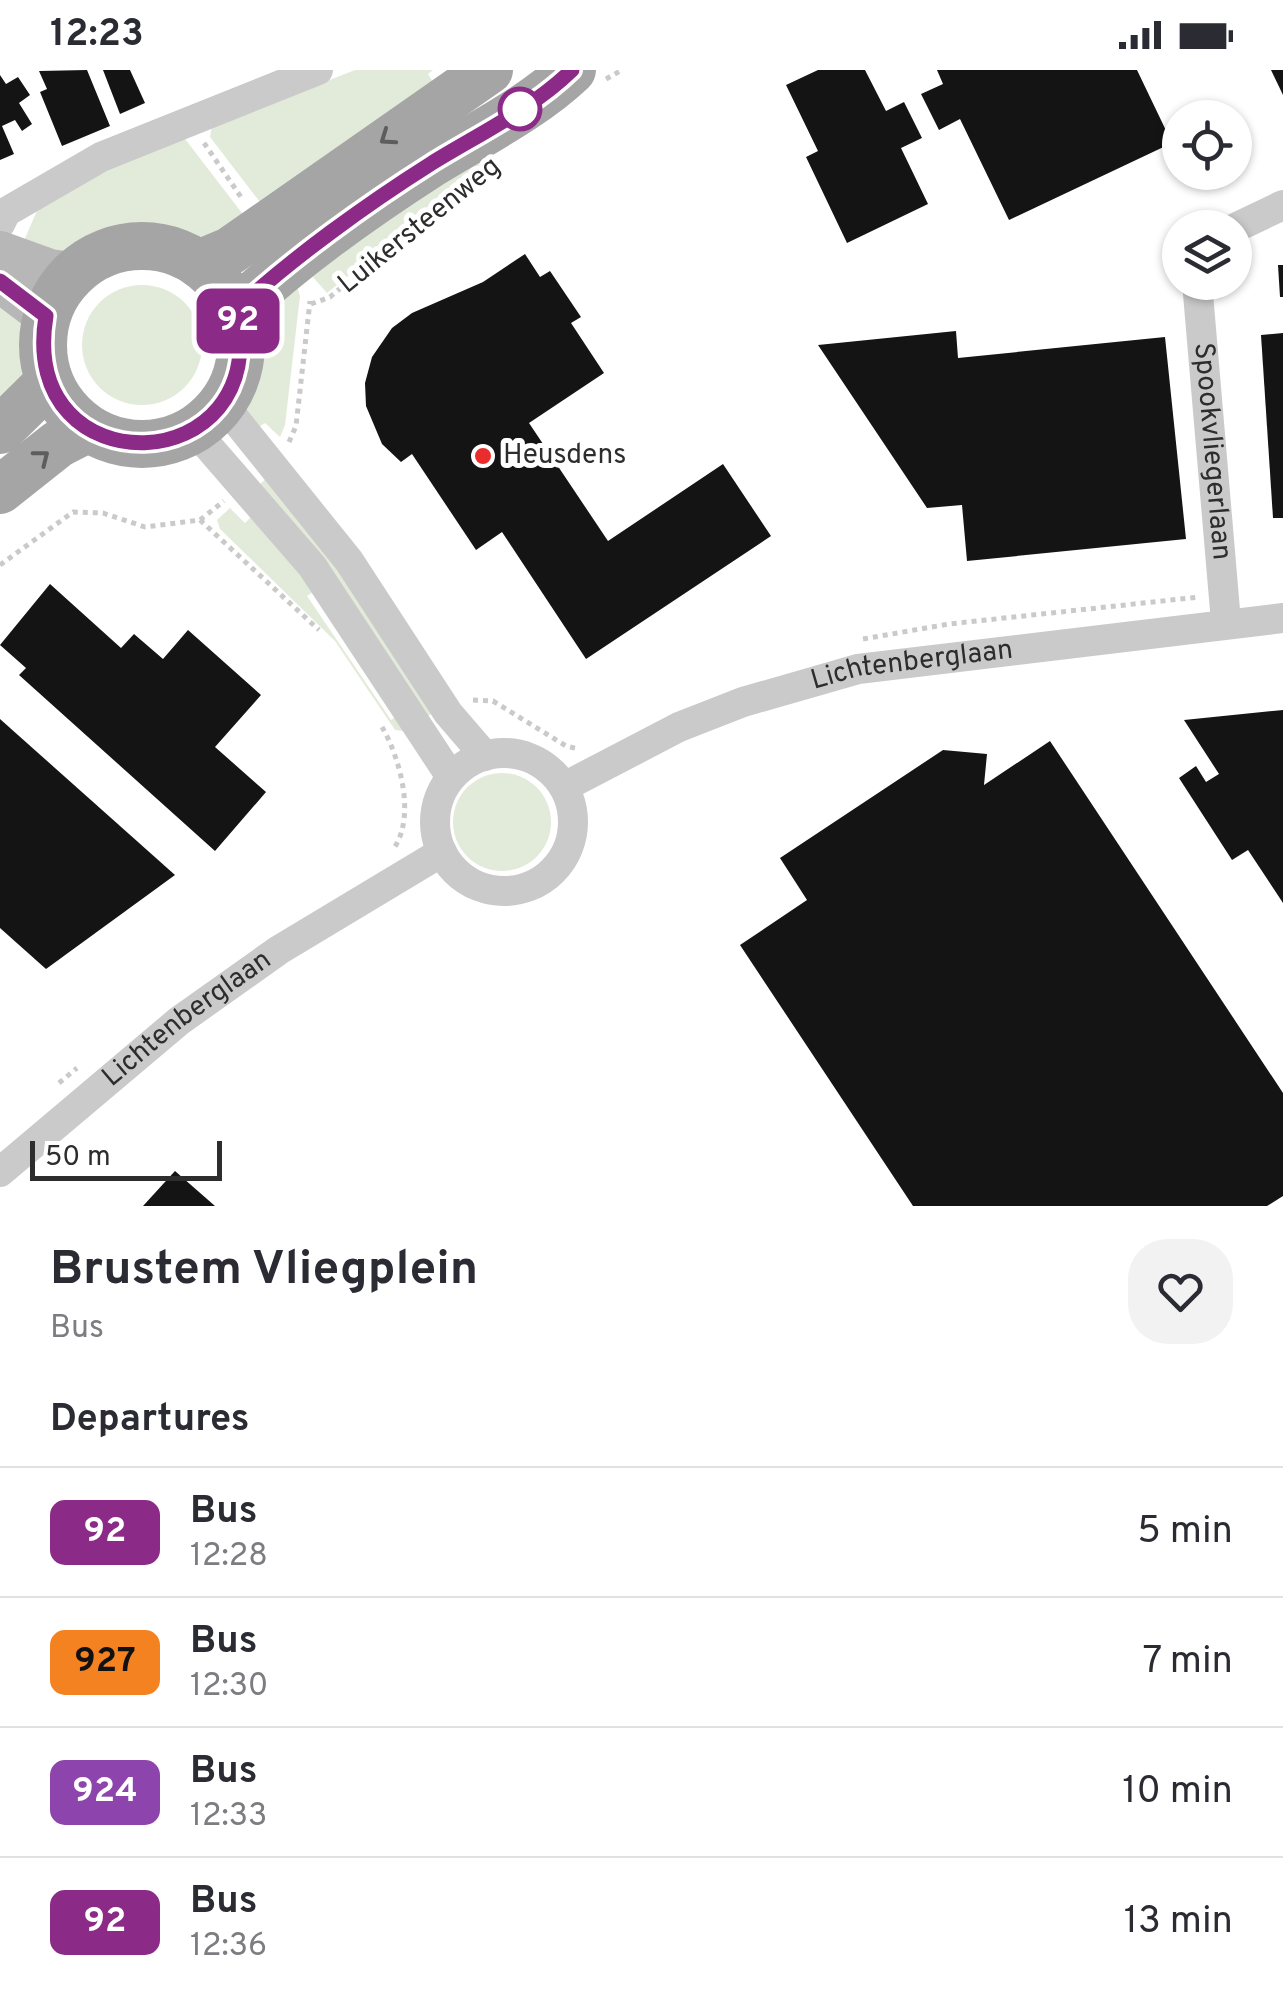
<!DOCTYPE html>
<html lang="en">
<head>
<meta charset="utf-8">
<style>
	:root { --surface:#fff; --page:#f2f2f3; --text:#2b2b33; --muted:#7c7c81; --line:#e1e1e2 }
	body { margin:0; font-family:Overpass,sans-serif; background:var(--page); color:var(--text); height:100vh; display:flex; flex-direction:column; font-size:38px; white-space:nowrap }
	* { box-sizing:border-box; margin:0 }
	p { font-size:32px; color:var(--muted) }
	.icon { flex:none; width:55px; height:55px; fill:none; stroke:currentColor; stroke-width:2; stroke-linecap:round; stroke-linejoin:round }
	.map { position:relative; height:1136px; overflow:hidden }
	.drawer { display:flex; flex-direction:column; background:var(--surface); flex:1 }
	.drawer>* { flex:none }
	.badge { padding:0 20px; border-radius:15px; font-size:35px; line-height:65px }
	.controls { position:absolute; left:1162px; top:30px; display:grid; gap:20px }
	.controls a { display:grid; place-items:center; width:90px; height:90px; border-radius:50%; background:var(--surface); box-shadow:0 2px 8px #0004; font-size:50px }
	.scale { position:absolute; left:30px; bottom:25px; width:192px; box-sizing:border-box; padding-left:10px; border:5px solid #2d2d2d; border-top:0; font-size:28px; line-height:35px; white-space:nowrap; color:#2d2d2d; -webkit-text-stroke:8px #fff; paint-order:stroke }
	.map>.badge { position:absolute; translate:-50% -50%; box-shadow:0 0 0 5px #fff }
	h2 { padding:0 50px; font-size:38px; line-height:90px }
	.round { display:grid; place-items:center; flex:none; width:105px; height:105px; border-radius:40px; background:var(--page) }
	.overview { display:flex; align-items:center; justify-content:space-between; height:170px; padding:0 50px }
	h1 { font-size:48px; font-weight:700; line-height:75px }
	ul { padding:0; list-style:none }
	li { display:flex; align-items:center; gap:30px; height:130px; padding:0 50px; border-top:2px solid var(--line) }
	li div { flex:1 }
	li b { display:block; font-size:38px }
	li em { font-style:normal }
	li .badge { min-width:110px; font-weight:700; text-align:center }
	.status { display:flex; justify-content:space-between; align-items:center; height:70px; padding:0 50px; background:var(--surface); direction:ltr }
	.status svg { height:28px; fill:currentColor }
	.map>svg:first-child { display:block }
</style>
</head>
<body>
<div class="status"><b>12:23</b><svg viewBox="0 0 49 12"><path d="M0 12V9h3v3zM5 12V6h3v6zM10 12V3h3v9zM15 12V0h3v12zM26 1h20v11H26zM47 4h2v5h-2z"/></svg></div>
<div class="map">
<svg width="1283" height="1136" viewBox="0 0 1283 1136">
	<rect width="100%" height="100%" fill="#fff"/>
	<g fill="#e2ebda">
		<path d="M355,0H433L428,4L438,20L263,136L210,67L212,56Z"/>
		<path d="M182,65L245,147L193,173L142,163L70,183L20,180L42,129Z"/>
		<path d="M484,88L487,93L327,223L312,206L326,187Z"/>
		<circle cx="142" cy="275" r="60"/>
		<path d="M297,216L300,226L285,355L280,367L265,353L251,362L242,332L252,301L257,246Z"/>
		<path d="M0,227L29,257V304L0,342Z"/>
		<path d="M268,407L313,460L436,641L425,648L259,415Z"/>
		<path d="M230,438L245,453L255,443L320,517L307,526L391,650L403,642V661L395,660L335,571L220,459L217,450Z"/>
		<circle cx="502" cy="752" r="49"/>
	</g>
	<g fill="#141414">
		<path d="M87,0L110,56L62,76L40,22L47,19L39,1Z"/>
		<path d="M103,0H130L145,33L120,44Z"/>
		<path d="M818,0H865L886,41L904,32L922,68L901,78L928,134L847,173L806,87L818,81L786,15Z"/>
		<path d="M937,0H1137L1172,73L1009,150L960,49L939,60L921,24L943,14Z"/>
		<path d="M1271,0H1283V25Z"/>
		<path d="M0,5L6,14L18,7L30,25L19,33L32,54L22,61L15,50L2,56L14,84L0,90Z"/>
		<path d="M525,184L540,207L550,201L581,247L571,253L604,303L529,353L608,471L723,394L771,466L586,589L502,462L476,480L412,384L401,392L382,374L366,336L365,313L372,287L392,258L412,243L483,212Z"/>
		<path d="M1278,195H1283V227H1280Z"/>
		<path d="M956,261L958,288L1165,267L1186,469L967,491L962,435L927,438L818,275Z"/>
		<path d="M1283,263V448H1273L1261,265Z"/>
		<path d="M50,514L121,578L134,564L163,589L188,560L261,625L215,677L266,722L215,781L19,605L26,598L0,575Z"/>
		<path d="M1283,640V833L1248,780L1232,790L1179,708L1196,696L1206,712L1219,704L1184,650Z"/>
		<path d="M0,649L175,805L46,899L0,858Z"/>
		<path d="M1050,671L1283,1023V1126L1267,1136H913L740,875L807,830L780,788L943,680L987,684L984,715Z"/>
		<path d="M175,1101L215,1136H143Z"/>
	</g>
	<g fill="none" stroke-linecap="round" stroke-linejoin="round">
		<g stroke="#cacaca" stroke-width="5" stroke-dasharray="5 5" stroke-linecap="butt">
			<path d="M606,9L622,0"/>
			<path d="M204,73L243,130"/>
			<path d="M311,234L330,227L446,130"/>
			<path d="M289,372L296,356L310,231"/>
			<path d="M200,450L319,560"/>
			<path d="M0,495L73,442L103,443L145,457L200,450L224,431"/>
			<path d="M863,569L949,554L1199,527"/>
			<path d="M473,630L493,631L566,676L579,679"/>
			<path d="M382,657C400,688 416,746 394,778"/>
			<path d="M59,1013L77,998"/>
		</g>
		<g stroke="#cacaca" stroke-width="30">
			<path d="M0,154L6,142L101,87L318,0"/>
			<path d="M1235,158L1283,135"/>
			<path id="s1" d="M1197,212L1226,552"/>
			<path d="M223,334L349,491L448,643L485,686"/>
			<path d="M194,360L312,496L451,707"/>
			<circle cx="504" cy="752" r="69"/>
			<path id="s2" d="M564,717L679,657L743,632L858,599L1283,548"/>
			<path id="s3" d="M0,1102L179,951L279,880L442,782"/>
		</g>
		<g stroke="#b7b7b7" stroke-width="42">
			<path d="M0,182L50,200L73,203"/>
			<path d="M0,211L46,246"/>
		</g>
		<g stroke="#a5a5a5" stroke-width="48">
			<circle cx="142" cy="275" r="99"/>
			<path d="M199,194L230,181L489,0"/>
			<path d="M236,241C294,186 365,136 432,93C479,64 532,38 572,0"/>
			<path d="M0,360L49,312"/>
			<path d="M0,420L58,374L87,359"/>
		</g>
	</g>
	<defs><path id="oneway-chevron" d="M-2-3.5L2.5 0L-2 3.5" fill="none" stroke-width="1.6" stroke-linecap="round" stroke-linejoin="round" transform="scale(2.5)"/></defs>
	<g stroke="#5d5d5d">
		<use href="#oneway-chevron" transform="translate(387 68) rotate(145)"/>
		<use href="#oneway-chevron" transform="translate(42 387) rotate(-38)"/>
	</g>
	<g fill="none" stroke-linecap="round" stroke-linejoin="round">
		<g stroke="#fff" stroke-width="22">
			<path id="line" d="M0,211L46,246C17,421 275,411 236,240C292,188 367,134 432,93C479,64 532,39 572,0"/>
		</g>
		<use href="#line" stroke="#8c2b87" stroke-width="15"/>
	</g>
	<circle fill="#fff" stroke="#8c2b87" stroke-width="5" cx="520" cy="39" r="20"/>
	<circle fill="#e82d2c" stroke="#fff" stroke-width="4" cx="483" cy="386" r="10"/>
	<g text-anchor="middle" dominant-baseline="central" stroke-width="10" stroke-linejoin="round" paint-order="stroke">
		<g font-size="28" fill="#2d2d2d" stroke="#fff">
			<text transform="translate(420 156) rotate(-39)">Luikersteenweg</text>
			<text stroke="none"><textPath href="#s1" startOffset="170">Spookvliegerlaan</textPath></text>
			<text stroke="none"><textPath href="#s2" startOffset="372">Lichtenberglaan</textPath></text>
			<text stroke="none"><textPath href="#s3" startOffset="242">Lichtenberglaan</textPath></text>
		</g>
		<g font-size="28" fill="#2d2d2d" stroke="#fff" text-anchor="start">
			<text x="503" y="386">Heusdens</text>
		</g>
	</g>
</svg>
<div class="controls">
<a><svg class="icon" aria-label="locate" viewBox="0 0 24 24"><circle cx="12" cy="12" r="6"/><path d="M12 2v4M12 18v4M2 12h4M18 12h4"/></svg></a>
<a><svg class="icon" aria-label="layers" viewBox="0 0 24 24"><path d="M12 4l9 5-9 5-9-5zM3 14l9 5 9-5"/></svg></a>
</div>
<div class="scale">50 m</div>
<b class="badge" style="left:238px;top:251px;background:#8c2b87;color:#fff">92</b>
</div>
<section class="drawer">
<div class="overview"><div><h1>Brustem Vliegplein</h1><p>Bus</p></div><a class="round"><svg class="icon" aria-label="heart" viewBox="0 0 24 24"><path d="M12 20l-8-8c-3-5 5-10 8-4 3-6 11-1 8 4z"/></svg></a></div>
<h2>Departures</h2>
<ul>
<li><span class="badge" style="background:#8c2b87;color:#fff">92</span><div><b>Bus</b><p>12:28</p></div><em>5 min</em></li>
<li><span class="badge" style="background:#f58220;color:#111">927</span><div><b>Bus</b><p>12:30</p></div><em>7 min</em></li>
<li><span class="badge" style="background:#8e44ad;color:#fff">924</span><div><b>Bus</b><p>12:33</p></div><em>10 min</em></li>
<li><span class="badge" style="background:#8c2b87;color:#fff">92</span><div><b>Bus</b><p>12:36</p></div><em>13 min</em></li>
</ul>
</section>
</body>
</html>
